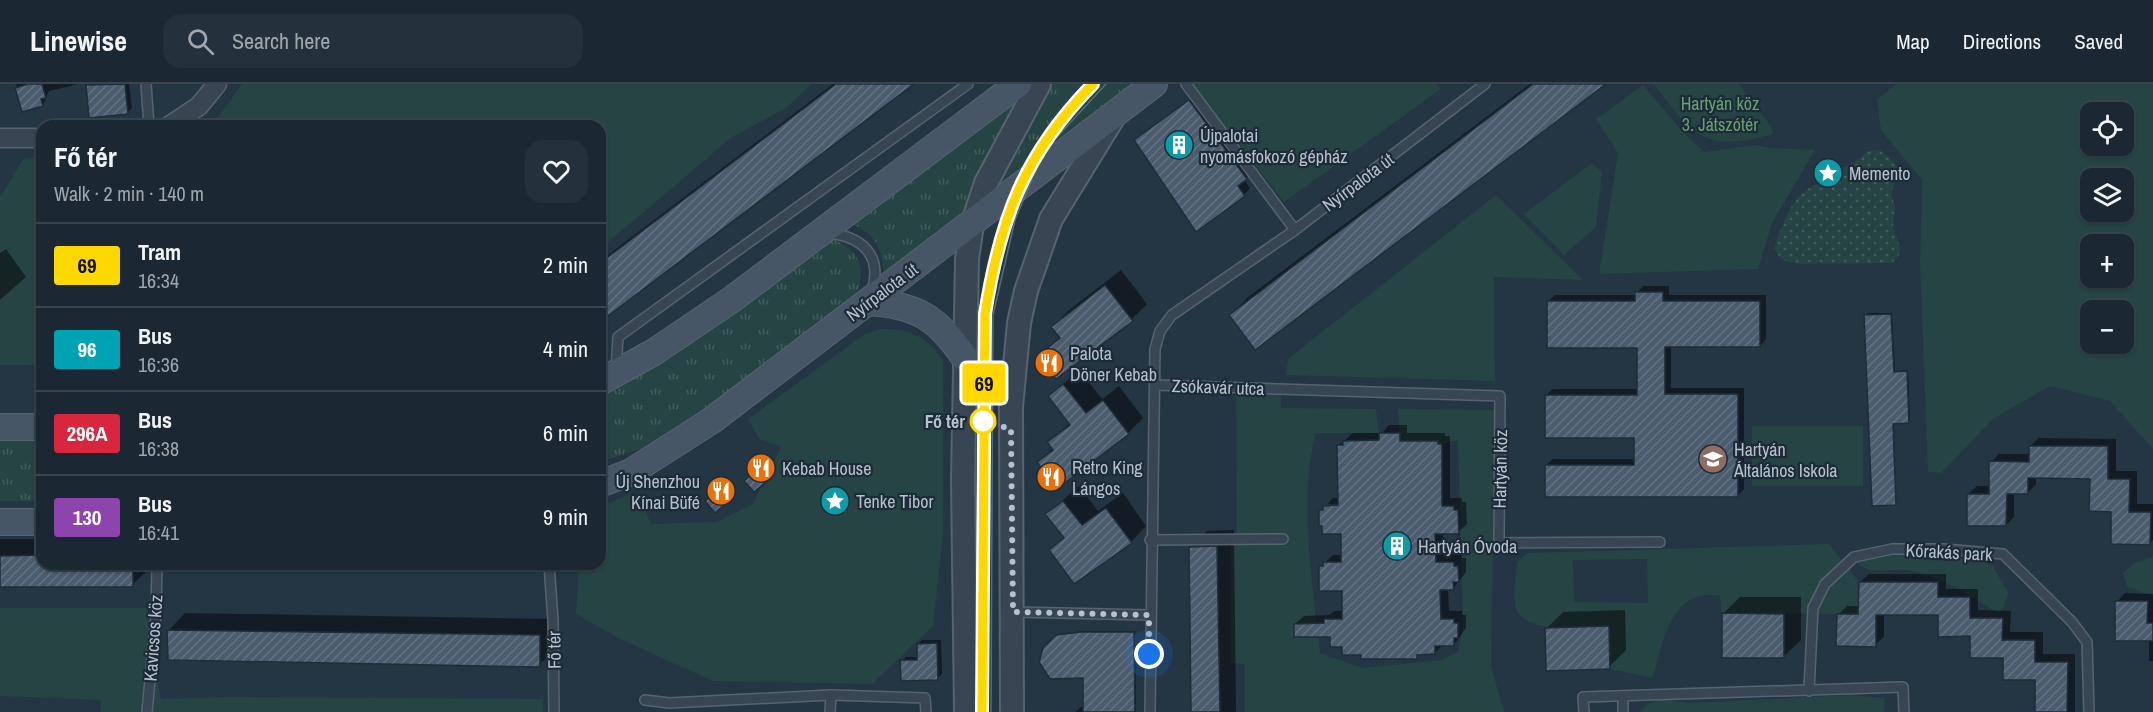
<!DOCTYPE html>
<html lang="en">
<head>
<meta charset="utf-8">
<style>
	:root { --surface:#1b2833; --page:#24303b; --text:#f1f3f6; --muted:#a0a6ac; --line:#39444e }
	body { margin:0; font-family:"Archivo Narrow",sans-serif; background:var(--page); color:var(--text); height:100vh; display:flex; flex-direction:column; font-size:22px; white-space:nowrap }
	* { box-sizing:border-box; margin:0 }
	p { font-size:20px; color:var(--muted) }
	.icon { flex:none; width:33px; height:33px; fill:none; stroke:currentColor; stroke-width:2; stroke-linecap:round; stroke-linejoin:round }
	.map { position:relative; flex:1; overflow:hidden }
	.side { position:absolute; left:36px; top:36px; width:570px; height:450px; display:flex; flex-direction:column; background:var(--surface); border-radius:18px; box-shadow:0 2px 4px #0004,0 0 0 2px var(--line) }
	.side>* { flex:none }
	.badge { padding:0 12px; border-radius:4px; font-size:21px; line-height:39px }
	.tools { position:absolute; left:2080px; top:18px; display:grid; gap:12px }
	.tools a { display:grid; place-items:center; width:54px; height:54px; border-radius:12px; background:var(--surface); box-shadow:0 2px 4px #0004,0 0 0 2px var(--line); font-size:30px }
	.you { position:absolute; width:30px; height:30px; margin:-15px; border:4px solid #fff; border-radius:50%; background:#1a73e8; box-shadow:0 0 0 9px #1a73e833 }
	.map>.badge { position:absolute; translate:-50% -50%; box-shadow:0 0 0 3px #fff }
	.round { display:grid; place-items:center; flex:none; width:63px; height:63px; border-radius:18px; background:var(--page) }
	.headline { display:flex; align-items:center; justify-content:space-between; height:102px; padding:0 18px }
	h1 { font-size:28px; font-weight:700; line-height:45px }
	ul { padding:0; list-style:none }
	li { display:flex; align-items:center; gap:18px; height:84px; padding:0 18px; border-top:2px solid var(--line) }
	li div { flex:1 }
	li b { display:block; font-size:22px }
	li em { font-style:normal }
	li .badge { min-width:66px; font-weight:700; text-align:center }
	header { display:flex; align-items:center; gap:36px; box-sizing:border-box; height:84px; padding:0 30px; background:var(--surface); border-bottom:2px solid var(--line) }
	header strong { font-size:28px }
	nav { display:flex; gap:33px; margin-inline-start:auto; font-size:21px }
	.search { width:420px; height:54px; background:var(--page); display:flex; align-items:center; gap:15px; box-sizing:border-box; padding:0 21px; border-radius:18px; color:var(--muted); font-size:22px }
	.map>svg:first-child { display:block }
</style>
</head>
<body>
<header>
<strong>Linewise</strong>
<div class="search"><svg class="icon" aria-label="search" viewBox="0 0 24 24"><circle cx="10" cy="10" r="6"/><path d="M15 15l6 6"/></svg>Search here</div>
<nav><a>Map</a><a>Directions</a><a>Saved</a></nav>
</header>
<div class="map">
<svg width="2153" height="628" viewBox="0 0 2153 628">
	<defs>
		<pattern id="grass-tufts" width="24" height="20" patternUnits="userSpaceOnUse" patternTransform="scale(1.5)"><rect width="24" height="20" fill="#264444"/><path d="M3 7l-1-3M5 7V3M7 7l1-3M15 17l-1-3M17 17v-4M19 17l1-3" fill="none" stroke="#435d5e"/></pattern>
		<pattern id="garden-dots" width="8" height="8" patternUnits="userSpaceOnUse" patternTransform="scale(1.5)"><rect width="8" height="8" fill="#264444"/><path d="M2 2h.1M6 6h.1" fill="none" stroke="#435d5e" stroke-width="1.8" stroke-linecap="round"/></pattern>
		<pattern id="building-hatch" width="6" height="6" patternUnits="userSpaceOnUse" patternTransform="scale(1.5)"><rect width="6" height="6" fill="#4a5c6d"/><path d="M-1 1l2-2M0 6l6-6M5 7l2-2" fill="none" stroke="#627281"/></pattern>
	</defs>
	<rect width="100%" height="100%" fill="#243544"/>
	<g fill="url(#grass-tufts)">
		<path d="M1030,0L958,139L883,194C884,162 874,148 844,137Z"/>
		<path d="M1047,0H1140L985,119Z"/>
		<path d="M825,152C858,164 868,179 856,213L661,358L600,378V309Z"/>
		<rect x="0" y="354" width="42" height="63"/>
	</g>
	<g fill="#264444" fill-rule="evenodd">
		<path d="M242,0H812L786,24L732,53L600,165V42H212Z"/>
		<path d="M1191,0H1436L1441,5L1284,118Z"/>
		<path d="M1654,0H1739L1772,44L1773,50C1705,69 1694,53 1654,0Z"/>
		<path d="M1897,0H2153V365L2110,317L2050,302L1993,335L1941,389L1928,388L1920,180L1922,96L1881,46L1877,15ZM2091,28H2124V62H2091ZM2091,94H2124V128H2091ZM2124,160V194H2091V160ZM2091,226H2124V260H2091Z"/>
		<path d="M1643,1L1682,47L1704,68L1756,61L1770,64L1815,66L1772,139L1758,185L1599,190L1618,69L1596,35Z"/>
		<path d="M42,73V281H0V113L24,74Z"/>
		<path d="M1592,79L1602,89L1596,143L1564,171L1524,130Z"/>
		<path d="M1496,111L1583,196L1494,193L1495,297L1286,291L1288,275Z"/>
		<path d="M881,245C909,244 929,253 943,277V452L933,542L872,600L713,597L620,555L576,530L579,480H600V423L630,410L640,413L651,440L716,438L753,420L781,363L759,355L748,335L865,250Z"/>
		<path d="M1236,309L1281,311V324L1376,325L1379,349H1316C1298,414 1313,501 1320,569L1363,584L1442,576L1458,568L1463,541L1458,356L1438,360L1437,357H1417V360H1400L1398,325L1495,326L1491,582L1504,628H1245V580L1231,579V455L1275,454L1272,450H1237Z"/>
		<rect x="1752" y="342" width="111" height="60"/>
		<path d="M1829,460L1859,498L1858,530L1722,529L1720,512C1671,503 1663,558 1653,594L1610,585L1608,542C1586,543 1519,552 1515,521C1513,507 1516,491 1517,478L1528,469ZM1647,475L1648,519L1574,518L1573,476Z"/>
		<path d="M1887,464L1926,472L1978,475L1993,482L2008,509L2004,523L1999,529C1969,512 1940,491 1905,486C1885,484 1867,493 1853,475L1864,466Z"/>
		<path d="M2153,473V513L2127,502L2123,489L2134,479Z"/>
		<path d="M0,524H146L161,615L229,613L543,615V628H101V616L0,612Z"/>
		<path d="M1850,611L1885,614L1884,628H1640L1646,621L1660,615L1690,619Z"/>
	</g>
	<path fill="url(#garden-dots)" d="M1879,66L1886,70L1899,85L1891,109L1895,123L1893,142L1900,163L1899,171L1892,179L1800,180C1787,178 1780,177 1774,164C1785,133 1795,102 1831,96L1841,84L1850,81L1869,67Z"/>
	<g fill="#0007" fill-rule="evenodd">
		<path d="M16,0H78L49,7L43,21L23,26Z"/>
		<path d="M89,0H129L132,24L127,29L87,2Z"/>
		<path d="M833,0H912L600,236V177Z"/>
		<path d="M1530,0H1603L1231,231L1247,214Z"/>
		<path d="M1196,11L1252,88L1244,96L1250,104L1244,111L1136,56Z"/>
		<path d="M6,165L26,193L0,216V169Z"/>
		<path d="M1121,186L1147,220L1132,235L1040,272L1060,253L1053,243L1068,227Z"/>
		<path d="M1643,202H1669V211H1766V255L1760,262H1671V304H1744V405L1737,412L1546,381L1553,375H1636V352L1546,311L1553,305H1638V262L1548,217L1555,211H1636Z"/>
		<path d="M1867,229H1892L1895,287L1908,286L1910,336L1894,338L1895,420Z"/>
		<path d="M1079,286L1102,315L1119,302L1143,334L1128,349L1058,403L1039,378L1053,364L1049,358L1070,339L1050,312Z"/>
		<path d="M1389,341H1407V349H1445V352H1450V414H1462V418H1466L1467,440L1458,448L1443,449L1444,470H1462V474H1466V488L1453,505H1448L1449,527H1462V531H1466V544L1454,561H1443L1435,569H1421L1416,573L1362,570L1343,561L1332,551L1295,540L1304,532L1330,531L1334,527H1343L1344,506L1320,483L1333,471H1342L1343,448L1321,427L1333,414H1339V361L1353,349H1382ZM1327,420H1345L1327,423Z"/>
		<path d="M2039,354L2116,355V387H2137V420H2153V456L2150,459L2113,426L2091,394L2036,393V400L2028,409H2014V433L2006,441L1968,410L1977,402H1990L1991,378L1999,370H2030V362Z"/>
		<path d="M764,381L772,390L754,406L746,397Z"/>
		<path d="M725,401L733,410L715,426L707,418Z"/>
		<path d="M1079,402L1098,427L1123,409L1146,442L1131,458L1051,466L1065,452L1047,430Z"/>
		<path d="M1234,446L1236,628H1193L1191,463L1207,447Z"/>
		<path d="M0,455H42V480H149V485L132,501H0Z"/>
		<path d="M1869,490H1946V505H1978V526L2011,527L2010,548H2043V570H2075V628H2037V594L1940,529L1884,530V553L1875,561L1838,531L1847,522H1860V498Z"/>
		<path d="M2125,509L2153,510V577H2149V555L2117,518Z"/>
		<path d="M1740,513H1801V556L1784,572L1723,530Z"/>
		<path d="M1625,526L1626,566L1609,583L1546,545L1563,528Z"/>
		<path d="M185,529L556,535V564L539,581L169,546Z"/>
		<path d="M1084,547H1135L1136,628H1075L1085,620L1084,592L1045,565L1059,550Z"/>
		<path d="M922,556H941L942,590L938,594L902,577L906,573H919L918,560Z"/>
	</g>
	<g fill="url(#building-hatch)" stroke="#1f2d3a" stroke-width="1.5">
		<path d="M28,0H42L46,14L41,15L43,22L22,28L15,4Z"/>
		<path d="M125,0L128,30L89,34L86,1Z"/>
		<path d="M836,0H914L600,238V179Z"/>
		<path d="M1533,0H1606L1255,266L1229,231Z"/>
		<path d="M1189,16L1247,95L1238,102L1245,112L1196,148L1134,56Z"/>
		<path d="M1105,201L1133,237L1056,295L1038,272L1060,254L1051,243Z"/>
		<path d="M1635,208H1663V217H1760V263H1665V310H1738V413H1545V381H1634V354H1545V311H1637V264H1547V217H1635Z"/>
		<path d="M1891,230L1894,288L1907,287L1909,339L1893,340L1896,421L1872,422L1864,231Z"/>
		<path d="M1063,300L1086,329L1103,316L1129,350L1057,405L1037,378L1053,366L1047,358L1070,341L1048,312Z"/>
		<path d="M1379,349H1400V357H1438V360H1442V422H1454V426H1458L1459,450H1435L1436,478H1454V482H1458L1459,498H1453L1454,506H1440L1441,535H1454V539H1458V554H1454V562H1435V570L1417,571V575H1361V571H1342V563H1330V553H1294V540L1324,539V535H1342V507H1319V482H1323V478H1341V450H1322V442H1319V426H1323V422L1338,421L1337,361H1343V357L1379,356Z"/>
		<path d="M2029,362H2108V395H2130L2129,428H2151L2150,461L2111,460V428L2089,427L2090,395L2028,394V410H2007L2006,442H1967V410H1989V377L2029,378Z"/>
		<path d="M762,381L772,393L754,408L744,397Z"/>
		<path d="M723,402L733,413L715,429L705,417Z"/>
		<path d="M1063,417L1082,441L1106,424L1132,459L1074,500L1049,466L1064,454L1045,430Z"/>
		<path d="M1217,462L1220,628H1191L1189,463Z"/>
		<path d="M42,471V480H133V503H0V472Z"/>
		<path d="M1859,498H1938V513H1970V534H2003L2002,556H2035V578H2068L2067,628H2035V596H2003V574H1970V552L1938,553V531H1876V563L1836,562L1837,530H1858Z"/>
		<path d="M2115,517H2148L2147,539H2153V557H2115Z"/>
		<path d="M1722,529L1784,530V574H1722Z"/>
		<path d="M1609,542L1610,585L1546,587L1545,544Z"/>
		<path d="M167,546L540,551V583L168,576Z"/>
		<path d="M1081,548H1134L1135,628H1083V594L1050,595L1039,578L1043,564L1056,551Z"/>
		<path d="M937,559L938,596L901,597L900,576H917V560Z"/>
	</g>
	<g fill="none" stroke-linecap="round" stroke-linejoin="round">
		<g stroke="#566470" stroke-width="12">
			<g id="service">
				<path d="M146,0L149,42"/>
				<path d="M1186,0L1295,146"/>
				<path d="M827,149C861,152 883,170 872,207"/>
				<path d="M616,287L618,253L968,0"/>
				<path d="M1155,301L1500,312L1499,459L1660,458"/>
				<path d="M1150,456L1283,455"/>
				<path d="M549,480L553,536L554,628"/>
				<path d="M1013,528L1149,531"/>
				<path d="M1809,607L1813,524L1825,500L1854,473L1892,465H1944L2003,470L2072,538L2087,558L2089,628"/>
				<path d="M1623,612V628"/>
				<path d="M645,616L669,619L831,611L925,614L926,628"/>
				<path d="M147,628L156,532L157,480"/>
				<path d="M830,628L831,611"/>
				<path d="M1150,628L1155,265L1160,247L1172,231L1295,146L1485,0"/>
				<path d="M1584,628L1583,613L1903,603L1904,628"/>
			</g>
		</g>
		<g stroke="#566470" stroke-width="21">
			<g id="minor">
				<path d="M169,42L199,22L217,0"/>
				<path d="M0,54H42"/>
			</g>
		</g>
		<g stroke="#566470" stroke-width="26">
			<g id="tertiary">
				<path d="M966,628L963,396L967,175L972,141L986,99L1039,0"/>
				<path d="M1012,628L1011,323L1019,239L1026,207L1051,135L1113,34"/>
			</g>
		</g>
		<g stroke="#566470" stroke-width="28">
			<g id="secondary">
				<path d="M868,218C916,221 937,233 964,273"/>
				<path d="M600,298L654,268L731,216L1018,0"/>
				<path d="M0,343H42"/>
				<path d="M600,400L631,388L711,337L1154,0"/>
				<path d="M0,438H42"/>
			</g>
		</g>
		<use href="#service" stroke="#384653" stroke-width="9"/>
		<use href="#minor" stroke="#384653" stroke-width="18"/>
		<use href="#tertiary" stroke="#384653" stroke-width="22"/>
		<use href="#secondary" stroke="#465666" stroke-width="26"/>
		<g stroke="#5a6b7a" stroke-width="1.5">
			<path d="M1060,39L1093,0"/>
			<path d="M985,234C986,190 1001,145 1019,105"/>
			<path d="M982,628L983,369"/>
			<path d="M991,628L993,231L1015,136L1033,93L1047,64L1106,0"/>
		</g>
	</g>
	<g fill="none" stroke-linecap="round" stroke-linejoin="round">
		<g stroke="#fff" stroke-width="14">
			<path id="line" d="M982,628L985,230C1000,135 1024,70 1093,0"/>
		</g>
		<use href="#line" stroke="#ffd800" stroke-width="9"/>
		<path stroke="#b5c1cd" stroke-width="6" stroke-dasharray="0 10.8" d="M983,337L1011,345L1013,528L1149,531V570"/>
	</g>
	<defs>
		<g id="building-disc" transform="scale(1.5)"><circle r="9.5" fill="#0f9aa8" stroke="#1d2b38"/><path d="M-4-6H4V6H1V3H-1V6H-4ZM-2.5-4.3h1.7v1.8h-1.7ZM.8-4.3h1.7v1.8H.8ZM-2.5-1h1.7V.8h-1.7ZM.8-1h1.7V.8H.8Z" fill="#fff"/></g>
		<g id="sight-disc" transform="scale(1.5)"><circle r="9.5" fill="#0f9aa8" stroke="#1d2b38"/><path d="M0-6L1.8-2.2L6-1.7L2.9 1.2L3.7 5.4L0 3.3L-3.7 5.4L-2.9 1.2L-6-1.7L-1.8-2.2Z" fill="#fff"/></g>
		<g id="restaurant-disc" transform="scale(1.5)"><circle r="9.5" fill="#e8710a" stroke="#1d2b38"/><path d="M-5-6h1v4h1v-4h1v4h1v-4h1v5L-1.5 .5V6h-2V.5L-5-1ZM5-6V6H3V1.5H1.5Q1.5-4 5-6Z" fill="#fff"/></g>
		<g id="school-disc" transform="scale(1.5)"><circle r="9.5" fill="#8d6e63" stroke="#1d2b38"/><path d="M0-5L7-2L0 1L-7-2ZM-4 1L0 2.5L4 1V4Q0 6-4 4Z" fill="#fff"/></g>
	</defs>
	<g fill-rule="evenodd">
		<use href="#building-disc" x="1179" y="61"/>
		<use href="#sight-disc" x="1828" y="89"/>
		<use href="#restaurant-disc" x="1049" y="279"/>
		<use href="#school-disc" x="1713" y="375"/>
		<use href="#restaurant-disc" x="761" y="384"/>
		<use href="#restaurant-disc" x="1051" y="393"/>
		<use href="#restaurant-disc" x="721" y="407"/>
		<use href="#sight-disc" x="835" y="417"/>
		<use href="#building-disc" x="1397" y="462"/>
	</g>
	<circle fill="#fff" stroke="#ffd800" stroke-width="3" cx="983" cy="337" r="12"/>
	<g text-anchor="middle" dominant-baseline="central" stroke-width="4.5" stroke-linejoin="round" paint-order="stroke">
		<g font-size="18" fill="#6aa071" stroke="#1d2b38">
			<text x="1720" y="19">Hartyán köz<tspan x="1720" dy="21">3. Játszótér</tspan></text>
		</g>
		<g font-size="18" fill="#b5c1cd" stroke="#1d2b38" text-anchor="start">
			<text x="1200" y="51">Újpalotai<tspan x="1200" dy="21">nyomásfokozó gépház</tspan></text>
			<text x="1849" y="89">Memento</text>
			<text x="1070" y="269">Palota<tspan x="1070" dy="21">Döner Kebab</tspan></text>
			<text x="1734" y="365">Hartyán<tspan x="1734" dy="21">Általános Iskola</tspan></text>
			<text x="1072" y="383">Retro King<tspan x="1072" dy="21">Lángos</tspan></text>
			<text x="782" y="384">Kebab House</text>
			<text x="700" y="397" text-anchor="end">Új Shenzhou<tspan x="700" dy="21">Kínai Büfé</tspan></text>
			<text x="856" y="417">Tenke Tibor</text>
			<text x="1418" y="462">Hartyán Óvoda</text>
		</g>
		<g font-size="18" fill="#b5c1cd" stroke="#1d2b38">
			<text transform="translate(1358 98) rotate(-37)">Nyírpalota út</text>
			<text transform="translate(882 208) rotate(-37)">Nyírpalota út</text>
			<text transform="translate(1218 303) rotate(2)">Zsókavár utca</text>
			<text transform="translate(1500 385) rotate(-89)">Hartyán köz</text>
			<text transform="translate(1949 468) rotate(3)">Kőrakás park</text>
			<text transform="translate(153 554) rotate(-86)">Kavicsos köz</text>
			<text transform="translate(554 566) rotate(-91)">Fő tér</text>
		</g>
		<g font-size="18" font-weight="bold" fill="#b5c1cd" stroke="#1d2b38" text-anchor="end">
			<text x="965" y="337">Fő tér</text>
		</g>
	</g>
</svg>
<div class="tools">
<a><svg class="icon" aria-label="locate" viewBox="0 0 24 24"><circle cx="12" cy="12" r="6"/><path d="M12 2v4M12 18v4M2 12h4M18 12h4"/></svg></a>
<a><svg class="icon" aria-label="layers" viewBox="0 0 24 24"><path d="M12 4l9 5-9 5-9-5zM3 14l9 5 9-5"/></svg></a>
<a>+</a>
<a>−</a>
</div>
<div class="you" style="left:1149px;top:570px"></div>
<b class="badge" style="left:984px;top:299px;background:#ffd800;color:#111">69</b>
<section class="side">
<div class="headline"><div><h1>Fő tér</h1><p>Walk · 2 min · 140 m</p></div><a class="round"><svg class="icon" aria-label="heart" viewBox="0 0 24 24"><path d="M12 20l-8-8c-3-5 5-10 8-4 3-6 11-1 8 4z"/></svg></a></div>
<ul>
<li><span class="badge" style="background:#ffd800;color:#111">69</span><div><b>Tram</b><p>16:34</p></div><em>2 min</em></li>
<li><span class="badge" style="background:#00a3b4;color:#fff">96</span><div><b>Bus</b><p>16:36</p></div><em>4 min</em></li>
<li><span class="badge" style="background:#d7263d;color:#fff">296A</span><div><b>Bus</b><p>16:38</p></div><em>6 min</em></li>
<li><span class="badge" style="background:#8e44ad;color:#fff">130</span><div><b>Bus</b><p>16:41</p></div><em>9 min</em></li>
</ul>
</section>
</div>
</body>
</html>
